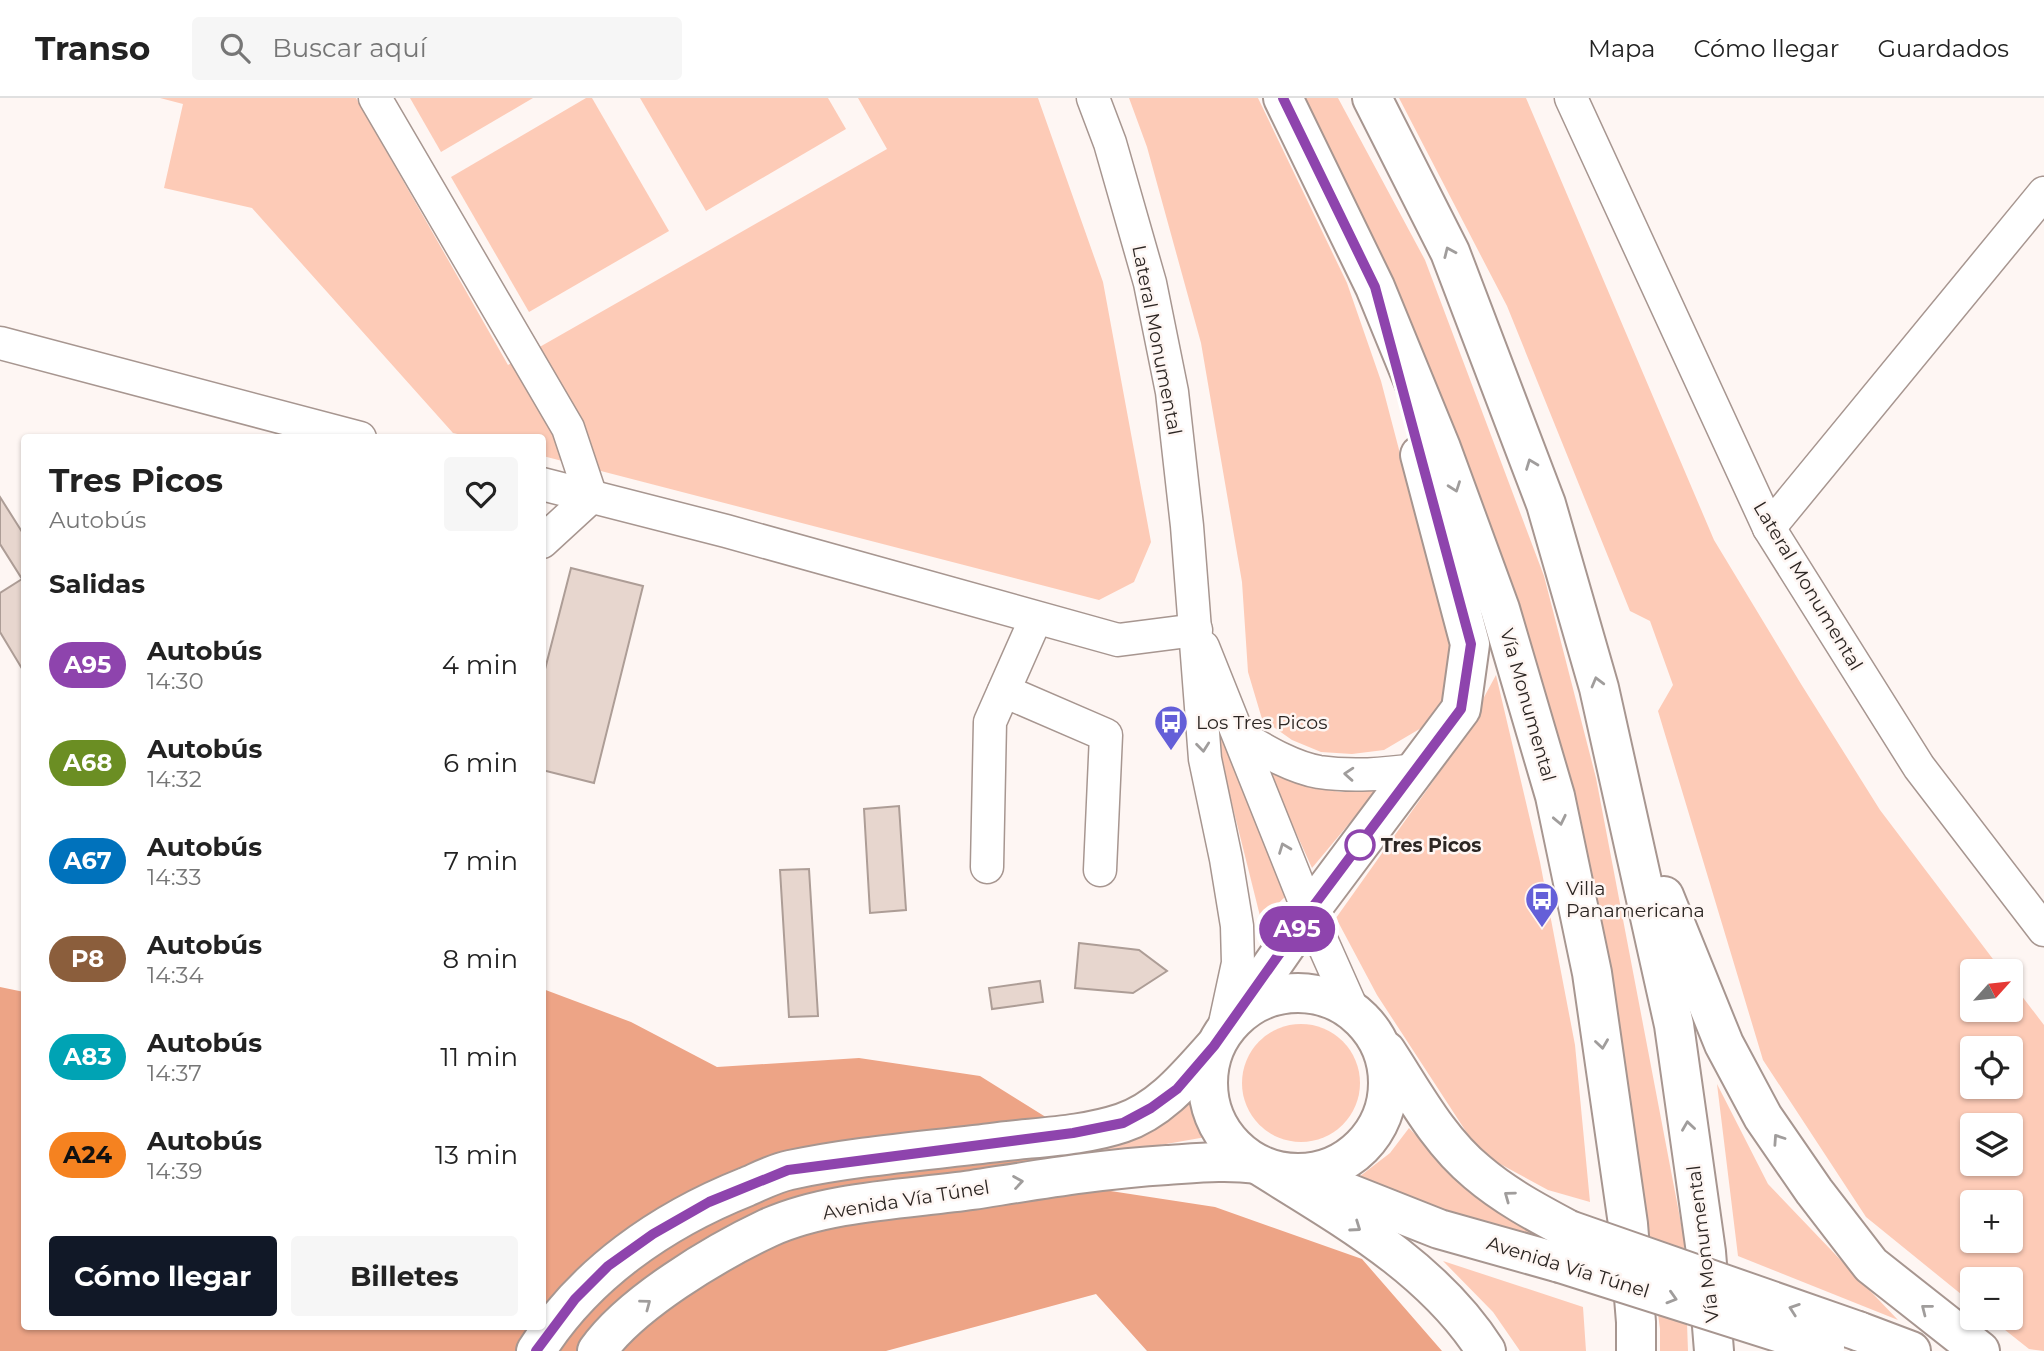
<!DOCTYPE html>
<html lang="es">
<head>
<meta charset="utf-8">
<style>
	:root { --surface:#fff; --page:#f6f6f6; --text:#222; --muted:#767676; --line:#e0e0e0; --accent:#111827 }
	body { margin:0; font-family:Montserrat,sans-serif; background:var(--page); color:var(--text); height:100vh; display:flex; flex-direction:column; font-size:26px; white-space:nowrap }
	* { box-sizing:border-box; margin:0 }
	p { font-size:23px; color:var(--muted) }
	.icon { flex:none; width:38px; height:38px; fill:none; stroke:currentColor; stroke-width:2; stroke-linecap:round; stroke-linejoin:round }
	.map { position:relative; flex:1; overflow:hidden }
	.details { position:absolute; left:21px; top:336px; width:525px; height:896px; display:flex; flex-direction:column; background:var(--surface); border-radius:7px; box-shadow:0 2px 5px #0004 }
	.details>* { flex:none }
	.badge { padding:0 14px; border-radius:23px; font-size:24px; line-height:46px }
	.needle { width:46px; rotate:63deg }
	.tools { position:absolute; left:1960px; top:861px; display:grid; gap:14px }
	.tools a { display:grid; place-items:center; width:63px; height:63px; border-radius:7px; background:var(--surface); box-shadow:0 2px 5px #0004; font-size:35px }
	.map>.badge { position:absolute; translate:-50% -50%; box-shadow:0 0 0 4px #fff }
	h2 { padding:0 28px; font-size:26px; line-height:63px }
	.round { display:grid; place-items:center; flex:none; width:74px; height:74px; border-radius:7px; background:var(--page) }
	.head { display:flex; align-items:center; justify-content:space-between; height:119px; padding:0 28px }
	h1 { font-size:33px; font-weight:700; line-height:52px }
	.primary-button { display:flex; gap:14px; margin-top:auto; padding:14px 28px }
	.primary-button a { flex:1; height:80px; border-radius:7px; background:var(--accent); color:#fff; font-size:28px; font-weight:700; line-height:80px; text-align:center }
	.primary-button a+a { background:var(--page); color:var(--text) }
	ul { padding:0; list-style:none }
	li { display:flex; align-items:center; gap:21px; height:98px; padding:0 28px }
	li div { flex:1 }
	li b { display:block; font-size:26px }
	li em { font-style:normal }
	li .badge { min-width:77px; font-weight:700; text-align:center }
	header { display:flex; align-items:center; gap:42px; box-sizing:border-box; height:98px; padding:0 35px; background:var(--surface); border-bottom:2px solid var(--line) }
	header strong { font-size:33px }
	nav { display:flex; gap:38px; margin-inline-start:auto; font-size:24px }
	.search { width:490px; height:63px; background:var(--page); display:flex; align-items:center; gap:18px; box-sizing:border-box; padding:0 24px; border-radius:7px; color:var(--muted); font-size:26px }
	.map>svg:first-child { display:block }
</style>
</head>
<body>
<header>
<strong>Transo</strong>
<div class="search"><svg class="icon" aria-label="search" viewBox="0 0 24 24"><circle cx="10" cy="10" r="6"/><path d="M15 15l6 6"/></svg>Buscar aquí</div>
<nav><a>Mapa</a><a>Cómo llegar</a><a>Guardados</a></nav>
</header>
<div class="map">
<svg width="2044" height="1253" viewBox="0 0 2044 1253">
	<rect width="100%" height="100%" fill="#fef6f3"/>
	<g fill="#fdcbb7" fill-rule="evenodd">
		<path d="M160,0H356L508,267L887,51L858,0H1038L1103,184L1151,444L1134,484L1099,502L543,358L542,340L471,339L453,335L252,110L164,90L183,6Z"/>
		<path d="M410,0H533L441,54Z"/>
		<path d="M586,0H592L669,133L529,214L451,79Z"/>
		<path d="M640,0H828L846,31L706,113Z"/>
		<path d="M1129,0H1258L1347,185L1381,283L1429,466L1454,548L1450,590L1428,626L1384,652L1352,656L1321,654L1292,642L1262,621L1248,574L1242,484L1201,245L1147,49Z"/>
		<path d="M1301,0H1338L1425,162L1544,478L1596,680L1684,1141L1688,1253H1660V1231L1647,1132L1572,697L1518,500L1389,183Z"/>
		<path d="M1399,0H1526L1714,442L1801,586L1880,712L2002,873H1972V912H2011V884L2044,927V1253L2029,1251L1990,1220H2011V1181H1972V1205L1866,1119L1763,962L1658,613L1673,587L1650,523L1630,513L1507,208ZM1972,950H2011V989H1972ZM1972,1027H2011V1066H1972ZM1972,1104H2011V1143H1972Z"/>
		<path d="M1496,577L1540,764L1575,947L1590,1104L1548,1092L1480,1055L1377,897L1336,820L1456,651Z"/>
		<path d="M1215,603L1287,797L1261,822L1210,618Z"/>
		<path d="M1267,671L1308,689L1341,694L1378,691L1312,770Z"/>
		<circle cx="1301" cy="985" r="59"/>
		<path d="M1717,986L1768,1086L1898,1222L1738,1158Z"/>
		<path d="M1193,1002L1195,1021L1206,1039L1149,1049L591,1211L1169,1020Z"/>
		<path d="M1409,1030L1469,1093L1544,1138L1538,1146L1355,1082L1390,1055Z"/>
		<path d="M1443,1163L1583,1209L1586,1253H1520L1493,1214Z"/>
	</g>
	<path fill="#eda486" d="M0,889L24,894V1228H542L543,891L631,924L717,969L859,960L980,978L1073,1036L1079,1047L1091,1090L1215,1109L1362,1161L1442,1253H1147L1096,1196L886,1253H0Z"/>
	<g fill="#e7d6ce" stroke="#ad9d96" stroke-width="2">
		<path d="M0,399L24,437V574L0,534V495L22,481L0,446Z"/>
		<path d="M571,470L643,488L594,685L542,672V583Z"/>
		<path d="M899,708L906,812L870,815L864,711Z"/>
		<path d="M809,771L818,918L789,919L780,772Z"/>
		<path d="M1079,845L1139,852L1167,873L1133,895L1075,890Z"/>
		<path d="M1040,883L1043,904L992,911L989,890Z"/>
	</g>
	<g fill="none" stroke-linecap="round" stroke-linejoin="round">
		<g stroke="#a79690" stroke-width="35">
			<g id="minor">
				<path d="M375,0L568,330L591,399L542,444"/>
				<path d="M1093,0L1110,45L1150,185L1172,294L1187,428L1205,661L1226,761L1237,828L1238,865L1224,930"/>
				<path d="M1571,0L1769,430L1919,669L2044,832"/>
				<path d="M0,245L360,340"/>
				<path d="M542,386L726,433L1118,542L1196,532"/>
				<path d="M1769,430L2044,95"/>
				<path d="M1203,549L1309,814L1353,913"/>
				<path d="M1004,593L1106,637L1100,772"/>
				<path d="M1240,638C1264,652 1291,669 1319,674C1352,679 1384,676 1417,672"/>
				<path d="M987,769L990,624L1036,520"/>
			</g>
		</g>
		<g stroke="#a79690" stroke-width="42">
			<g id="major">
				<circle cx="1298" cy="985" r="90"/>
				<path d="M1386,953C1413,994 1438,1042 1477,1074C1505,1098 1537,1115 1569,1132"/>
				<path d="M1300,1076L1439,1131L1560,1165"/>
				<path d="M1858,1233L1911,1253"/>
				<path d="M536,1253C584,1176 663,1122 746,1089C760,1083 775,1075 790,1072C856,1058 924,1053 990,1045C1034,1039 1080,1039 1122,1025C1161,1012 1188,978 1215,948"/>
				<path d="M597,1253C631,1205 715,1155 768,1130C827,1103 908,1101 972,1092C1037,1082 1101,1071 1167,1067C1198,1065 1226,1062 1257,1066"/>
			</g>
		</g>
		<g stroke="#a79690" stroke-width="42">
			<g id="highway">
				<path d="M1283,0L1375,189L1441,350L1500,511L1555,698L1592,875L1628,1126L1636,1224V1253"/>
				<path d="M1372,0L1450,154L1546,406L1599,590L1674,927L1706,1154L1714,1253"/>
				<path d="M1664,798L1724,946L1763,1019L1814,1093L1871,1167L1980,1253"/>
				<path d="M1236,919L1309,814L1461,611L1470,546L1420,357"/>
				<path d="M1257,1066C1340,1118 1433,1169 1486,1253"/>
			</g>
		</g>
		<use href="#minor" stroke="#fff" stroke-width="32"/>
		<use href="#major" stroke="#fff" stroke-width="38"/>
		<use href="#highway" stroke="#fff" stroke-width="38"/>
		<g stroke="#a79690" stroke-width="42" stroke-linecap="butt">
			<g id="major-bridge">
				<path d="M1569,1132L1858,1233"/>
				<path d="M1560,1165L1825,1249"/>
			</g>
		</g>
		<use href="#major-bridge" stroke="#fff" stroke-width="38"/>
	</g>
	<defs><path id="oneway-chevron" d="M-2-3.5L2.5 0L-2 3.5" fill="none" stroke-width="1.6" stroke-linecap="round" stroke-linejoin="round" transform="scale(1.75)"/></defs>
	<g stroke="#a09d9c">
		<use href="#oneway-chevron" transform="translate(1449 154) rotate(-114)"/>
		<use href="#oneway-chevron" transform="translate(1531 366) rotate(-111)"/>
		<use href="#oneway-chevron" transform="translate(1455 389) rotate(70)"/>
		<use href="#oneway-chevron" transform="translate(1597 584) rotate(-105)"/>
		<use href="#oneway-chevron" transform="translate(1203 649) rotate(84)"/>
		<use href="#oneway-chevron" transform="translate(1349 676) rotate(-176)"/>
		<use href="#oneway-chevron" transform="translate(1560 722) rotate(78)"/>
		<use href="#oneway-chevron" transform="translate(1284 750) rotate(-111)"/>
		<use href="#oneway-chevron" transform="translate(1602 946) rotate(82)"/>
		<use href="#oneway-chevron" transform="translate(1688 1028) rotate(-98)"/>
		<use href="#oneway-chevron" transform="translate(1778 1041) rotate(-124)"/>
		<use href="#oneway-chevron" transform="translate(1018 1084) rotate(-9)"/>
		<use href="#oneway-chevron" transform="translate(1509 1098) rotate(-144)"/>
		<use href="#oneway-chevron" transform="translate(1356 1129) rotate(35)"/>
		<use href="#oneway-chevron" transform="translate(1672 1200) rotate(17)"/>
		<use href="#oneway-chevron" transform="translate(646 1206) rotate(-37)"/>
		<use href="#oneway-chevron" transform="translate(1794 1211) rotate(-161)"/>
		<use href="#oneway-chevron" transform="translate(1926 1211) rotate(-142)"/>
	</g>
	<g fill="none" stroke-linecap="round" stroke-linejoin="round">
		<g stroke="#fff" stroke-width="16">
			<path id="line" d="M536,1253L575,1201L608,1168L653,1136L709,1104L788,1072L1073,1035L1123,1025L1151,1010L1177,991L1214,948L1309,814L1461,611L1471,546L1375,189L1283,0"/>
		</g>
		<use href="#line" stroke="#8e44ad" stroke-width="10"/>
	</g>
	<defs>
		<g id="bus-pin" transform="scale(1.75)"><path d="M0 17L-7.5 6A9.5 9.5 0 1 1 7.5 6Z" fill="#645fd8" stroke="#fef6f3"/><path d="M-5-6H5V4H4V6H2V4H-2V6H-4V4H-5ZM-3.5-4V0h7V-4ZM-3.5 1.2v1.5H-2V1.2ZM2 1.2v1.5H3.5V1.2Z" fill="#fff"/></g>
	</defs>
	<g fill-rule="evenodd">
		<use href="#bus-pin" x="1171" y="624"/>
		<use href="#bus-pin" x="1542" y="801"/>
	</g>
	<circle fill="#fff" stroke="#8e44ad" stroke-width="3.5" cx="1360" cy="747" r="14"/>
	<g text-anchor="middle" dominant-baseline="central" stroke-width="5" stroke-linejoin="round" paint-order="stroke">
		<g font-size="19" fill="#2c2623" stroke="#fef6f3">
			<text transform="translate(1157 242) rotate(79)">Lateral Monumental</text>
			<text transform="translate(1808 488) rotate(59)">Lateral Monumental</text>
			<text transform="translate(1528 607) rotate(74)">Vía Monumental</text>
			<text transform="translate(906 1102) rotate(-9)">Avenida Vía Túnel</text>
			<text transform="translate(1703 1146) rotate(-97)">Vía Monumental</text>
			<text transform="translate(1568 1169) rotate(17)">Avenida Vía Túnel</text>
		</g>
		<g font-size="19" fill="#2c2623" stroke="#fef6f3" text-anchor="start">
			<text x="1196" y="624">Los Tres Picos</text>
			<text x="1566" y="790">Villa<tspan x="1566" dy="22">Panamericana</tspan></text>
		</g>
		<g font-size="19" font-weight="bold" fill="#2c2623" stroke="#fef6f3" text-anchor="start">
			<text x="1381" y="747">Tres Picos</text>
		</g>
	</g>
</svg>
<div class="tools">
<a><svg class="needle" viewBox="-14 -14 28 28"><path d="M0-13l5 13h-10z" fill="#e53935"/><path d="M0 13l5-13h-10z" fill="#767676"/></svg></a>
<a><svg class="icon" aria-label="locate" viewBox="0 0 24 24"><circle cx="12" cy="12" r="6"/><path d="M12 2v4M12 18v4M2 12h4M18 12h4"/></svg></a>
<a><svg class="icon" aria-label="layers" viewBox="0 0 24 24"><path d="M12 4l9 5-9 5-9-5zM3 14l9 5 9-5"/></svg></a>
<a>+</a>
<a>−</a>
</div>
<b class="badge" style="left:1297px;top:831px;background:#8e44ad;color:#fff">A95</b>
<section class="details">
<div class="head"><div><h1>Tres Picos</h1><p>Autobús</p></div><a class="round"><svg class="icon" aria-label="heart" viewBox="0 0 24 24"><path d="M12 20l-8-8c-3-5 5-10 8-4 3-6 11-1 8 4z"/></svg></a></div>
<h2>Salidas</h2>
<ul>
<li><span class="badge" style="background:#8e44ad;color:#fff">A95</span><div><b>Autobús</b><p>14:30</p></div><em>4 min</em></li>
<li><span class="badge" style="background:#6b8e23;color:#fff">A68</span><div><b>Autobús</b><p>14:32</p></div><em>6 min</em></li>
<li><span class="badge" style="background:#0072bc;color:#fff">A67</span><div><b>Autobús</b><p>14:33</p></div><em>7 min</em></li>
<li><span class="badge" style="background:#8b5e3c;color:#fff">P8</span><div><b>Autobús</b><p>14:34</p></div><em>8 min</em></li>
<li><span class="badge" style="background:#00a3b4;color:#fff">A83</span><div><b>Autobús</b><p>14:37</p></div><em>11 min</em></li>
<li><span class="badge" style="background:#f58220;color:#111">A24</span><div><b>Autobús</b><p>14:39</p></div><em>13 min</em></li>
</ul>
<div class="primary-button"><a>Cómo llegar</a><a>Billetes</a></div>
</section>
</div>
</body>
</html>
